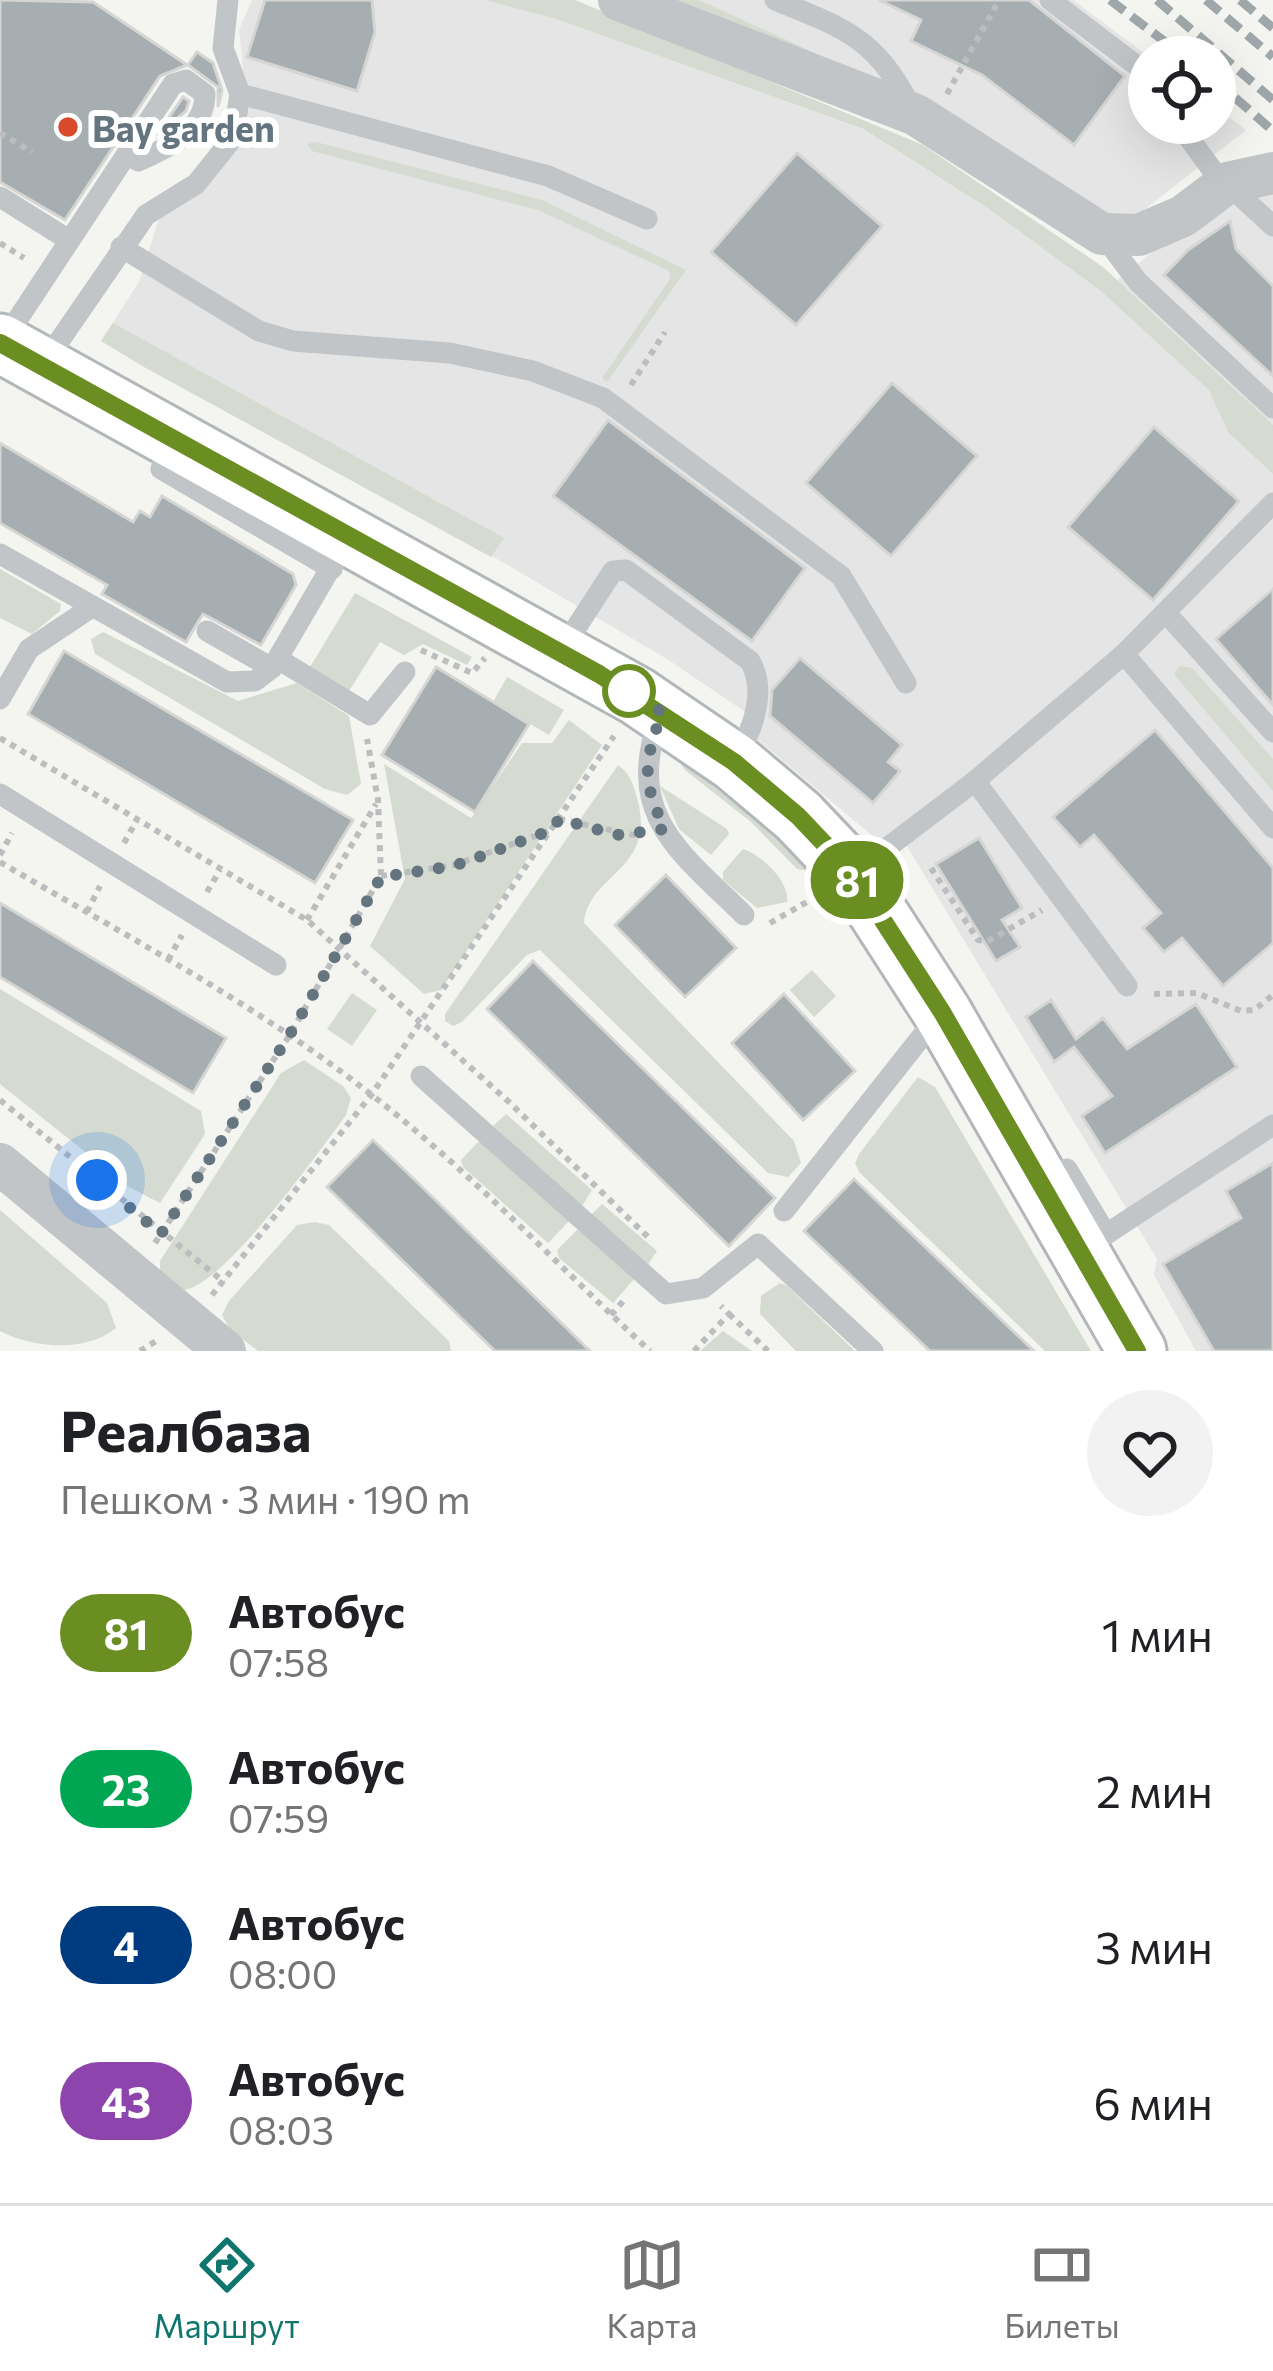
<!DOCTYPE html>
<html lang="ru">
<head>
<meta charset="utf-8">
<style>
	:root { --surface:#fff; --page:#f2f2f2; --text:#202124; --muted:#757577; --line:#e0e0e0; --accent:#0f766e }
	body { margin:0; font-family:Commissioner,sans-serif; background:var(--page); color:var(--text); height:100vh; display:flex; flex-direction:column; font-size:45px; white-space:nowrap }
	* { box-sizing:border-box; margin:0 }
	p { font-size:39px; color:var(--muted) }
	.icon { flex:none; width:66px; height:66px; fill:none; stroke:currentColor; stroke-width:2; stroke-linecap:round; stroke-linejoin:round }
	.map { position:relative; height:1351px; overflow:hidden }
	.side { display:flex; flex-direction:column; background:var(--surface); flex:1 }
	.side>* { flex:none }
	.badge { padding:0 24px; border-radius:39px; font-size:42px; line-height:78px }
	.tools { position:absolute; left:1128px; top:36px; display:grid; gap:24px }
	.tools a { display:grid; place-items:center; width:108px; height:108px; border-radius:50%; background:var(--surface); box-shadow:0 12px 48px #0002; font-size:60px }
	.you { position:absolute; width:60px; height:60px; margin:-30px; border:9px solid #fff; border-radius:50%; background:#1a73e8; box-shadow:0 0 0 18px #1a73e833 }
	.map>.badge { position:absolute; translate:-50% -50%; box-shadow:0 0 0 6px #fff }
	.round { display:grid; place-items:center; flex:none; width:126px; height:126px; border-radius:63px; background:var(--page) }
	.overview { display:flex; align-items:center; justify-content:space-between; height:204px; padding:0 60px }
	h1 { font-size:57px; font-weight:700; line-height:90px }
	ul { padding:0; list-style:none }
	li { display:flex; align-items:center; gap:36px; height:156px; padding:0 60px }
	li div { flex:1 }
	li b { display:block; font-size:45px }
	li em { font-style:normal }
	li .badge { min-width:132px; font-weight:700; text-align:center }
	.dock { display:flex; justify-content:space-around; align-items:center; height:168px; border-top:3px solid var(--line); background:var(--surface); font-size:33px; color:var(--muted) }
	.dock a { display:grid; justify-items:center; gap:6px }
	.dock .selected { color:var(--accent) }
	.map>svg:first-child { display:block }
</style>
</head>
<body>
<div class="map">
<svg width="1273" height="1351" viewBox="0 0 1273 1351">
	<rect width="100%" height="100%" fill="#f4f4f0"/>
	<g fill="#e4e5e4">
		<path d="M252,0H485L556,19L862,129L989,209L1102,292L1273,156V1351H1196L1154,1275L1157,1259L902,838L881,843L756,738L747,713L667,659L506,564L101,341L139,282L159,219L218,163L243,68L239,30Z"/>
		<path d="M699,0H1073L1149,57V123H1215V107L1246,130L1116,232L877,83Z"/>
	</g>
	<g fill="#d5dbd1">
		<path d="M485,0H575L923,145L1103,267L1273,425V474L1228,432L1209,390L1102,292L989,209L863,129L556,19Z"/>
		<path d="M665,0H699L830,60Z"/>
		<path d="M316,142L542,200L686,270L607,382L602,378L670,279L669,271L538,210L312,151L307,144Z"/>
		<path d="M113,323L504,538L491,557L144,367L101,341Z"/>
		<path d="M0,569L61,604L60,611L32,634L0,618Z"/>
		<path d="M355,593L472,657L467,665L423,644L404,655L380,642L349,691L310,667Z"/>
		<path d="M103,632L238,701L297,683L349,716L361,784L347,795L325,789L95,654L91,639Z"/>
		<path d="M1180,666L1192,668L1273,759V791L1174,674Z"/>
		<path d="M507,677L564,710L549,735L493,702Z"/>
		<path d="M569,720L602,745L441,990L424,994L370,946L405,879L384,764L471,818L522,743H552Z"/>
		<path d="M687,755L813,864L808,871L797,869L751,822L685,770L681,764Z"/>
		<path d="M618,765C630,774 633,783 637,798C658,870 588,874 584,923L794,1141L801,1163L788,1177L768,1173L540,950L527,955L462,1022L453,1026L445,1021V1014Z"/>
		<path d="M660,786L727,829L729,834L711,855L679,829Z"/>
		<path d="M743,849C762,855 790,882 787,902L757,908L723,880V872Z"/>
		<path d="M812,970L836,996L814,1017L790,990Z"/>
		<path d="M0,989L201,1111L205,1134L160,1203L129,1187L0,1084Z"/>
		<path d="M352,993L377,1010L352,1046L327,1029Z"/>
		<path d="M304,1060L343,1086L351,1098L346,1115C321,1149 220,1291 182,1290L160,1271V1261L281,1073Z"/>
		<path d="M918,1077L935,1087L1091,1351H1045L859,1172L855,1163L859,1154Z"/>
		<path d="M506,1114L592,1190L580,1209L493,1126Z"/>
		<path d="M483,1137L569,1221L548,1243L463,1167L461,1160Z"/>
		<path d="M602,1204L657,1251L645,1269L589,1217Z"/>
		<path d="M0,1210L107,1303L116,1328C88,1351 37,1350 0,1331Z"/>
		<path d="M315,1222L329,1225L449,1341L451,1351H258L230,1329L222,1315L229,1301L297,1225Z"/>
		<path d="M579,1228L635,1278L613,1303L559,1258L557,1250Z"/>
		<path d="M780,1283L787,1286L855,1351H796L760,1314L761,1296Z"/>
		<path d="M723,1331L752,1351H700Z"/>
	</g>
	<g fill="#a6aeb2" stroke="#d5d5d3" stroke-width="3">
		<path d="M0,0L93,2L187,65L160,76L65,220L0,182Z"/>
		<path d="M265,0H372L375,32L357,91L247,57Z"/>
		<path d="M879,0H1029L1125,76L1074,145L982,75L911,41L921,20Z"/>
		<path d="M197,52L213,63L222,90L218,107V87L188,65Z"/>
		<path d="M183,97L189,101L186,111L157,135Z"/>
		<path d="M797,153L882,226L796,325L711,252Z"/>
		<path d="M1230,221L1236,249L1273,286V376L1164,275L1188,250Z"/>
		<path d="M892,383L977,456L891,556L806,483Z"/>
		<path d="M608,420L805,568L752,641L553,496Z"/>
		<path d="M1154,427L1239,501L1153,600L1068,527Z"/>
		<path d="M0,443L133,522L140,511L150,517L162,496L293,574L296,585L261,645L203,614L186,642L102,594L107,585L0,523Z"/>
		<path d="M1273,589V705L1216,639Z"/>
		<path d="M64,651L353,820L315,883L28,714Z"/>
		<path d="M800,658L902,745L888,762L900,771L873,803L770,716L772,690Z"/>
		<path d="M436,667L529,724L475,812L382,755Z"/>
		<path d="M1155,730L1273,868V943L1223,986L1182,938L1164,952L1143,928L1161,913L1094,835L1080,847L1053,817Z"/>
		<path d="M979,838L1022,908L1002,920L1020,947L996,961L936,864Z"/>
		<path d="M666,875L736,948L685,997L615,925Z"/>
		<path d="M0,903L226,1038L193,1093L0,977Z"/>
		<path d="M533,961L775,1198L729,1246L487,1009Z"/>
		<path d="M784,994L855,1071L803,1120L732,1043Z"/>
		<path d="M1051,1000L1076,1039L1103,1018L1127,1049L1196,1004L1237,1067L1105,1153L1082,1116L1112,1096L1074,1047L1054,1062L1026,1017Z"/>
		<path d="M373,1140L417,1182L590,1351H495L327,1187Z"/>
		<path d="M1273,1163V1351H1214L1163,1264L1241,1218L1226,1191Z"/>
		<path d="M854,1179L1034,1351H930L804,1231Z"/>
	</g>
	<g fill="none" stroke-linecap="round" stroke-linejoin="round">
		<g stroke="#b2b7ba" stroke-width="63">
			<path id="secondary" d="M0,343L637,696L734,762L798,816L853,874L942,1012L1137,1351"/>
		</g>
		<g stroke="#bbbdbf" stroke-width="6" stroke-dasharray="6 6" stroke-linecap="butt">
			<path d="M947,94L999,0"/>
			<path d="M0,133L32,152"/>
			<path d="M0,243L24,258"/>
			<path d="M631,385L665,332"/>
			<path d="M421,650L472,673L485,658"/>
			<path d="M0,738L307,920L509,1102L650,1239"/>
			<path d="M559,819L638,836"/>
			<path d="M124,843L137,820"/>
			<path d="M0,855L12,833"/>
			<path d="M0,862C126,936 258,1005 373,1096C472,1173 558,1266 650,1351"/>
			<path d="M931,868L978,940L988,941L1042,910"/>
			<path d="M381,876L454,865L549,831"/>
			<path d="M207,892L220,870"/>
			<path d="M87,912L100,886"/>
			<path d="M307,920L376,804"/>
			<path d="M770,923L814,898"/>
			<path d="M168,960L182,935"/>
			<path d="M1154,994L1197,993L1241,1011L1254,1010L1273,995"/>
			<path d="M0,1100L224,1282"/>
			<path d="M155,1243L289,1036L381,876L378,800L367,739"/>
			<path d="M212,1295L372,1094L614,736"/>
			<path d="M729,1314L768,1351"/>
			<path d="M611,1315L627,1297"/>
			<path d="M140,1351L156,1341"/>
			<path d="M694,1351L729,1314L721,1306"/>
		</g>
		<g stroke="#c2c5c8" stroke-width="21">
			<path d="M775,0C847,29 877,39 913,111"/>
			<path d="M1050,0L1149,75"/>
			<path d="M240,94L548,176L647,219"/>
			<path d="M1178,123L1213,171L1273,226"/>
			<path d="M0,197L69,240"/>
			<path d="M1102,234L1138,282L1273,408"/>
			<path d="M121,247L259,331L293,341L450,353L533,371L603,398L841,576L906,683"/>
			<path d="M2,343L173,84L186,80L205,94C205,131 168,148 138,161"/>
			<path d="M42,366L146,215L196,184L233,138L240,94L223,48L228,0"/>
			<path d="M173,439L161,469L332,569"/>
			<path d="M0,554L227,682L255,681L272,668L348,538"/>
			<path d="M1167,614L1273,732"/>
			<path d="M207,631L272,668"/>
			<path d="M561,651L613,571L626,570L750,661C768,692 751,733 735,761"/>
			<path d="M1124,654L1273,828"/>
			<path d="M278,659L370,715L405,672"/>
			<path d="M0,699L29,649L92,607"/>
			<path d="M659,718C625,816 679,851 744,915"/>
			<path d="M975,781L1127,986"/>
			<path d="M0,794L276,965"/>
			<path d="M854,873L975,781L1124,654L1273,503"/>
			<path d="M421,1076L666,1294L703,1288L758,1244L873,1351"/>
			<path d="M1067,1169L1106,1234"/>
			<path d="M784,1211L941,1012"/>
			<path d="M1082,1250L1273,1125"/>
		</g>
		<g stroke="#c2c5c8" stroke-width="42">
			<path d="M619,0L916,115L1102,234L1139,235L1183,216L1227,183L1273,173"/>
			<path d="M0,1164L225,1351"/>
		</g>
		<use href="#secondary" stroke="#fff" stroke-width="57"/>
		<g stroke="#a0a7ab" stroke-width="9" stroke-dasharray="18 9" stroke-linecap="butt">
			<path d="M1110,0L1185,57"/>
			<path d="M1157,0L1273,100"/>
			<path d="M1206,0L1273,57"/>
			<path d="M1240,0L1273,28"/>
			<path d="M1215,80L1273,131"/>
		</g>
	</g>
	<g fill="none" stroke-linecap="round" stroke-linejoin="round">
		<g stroke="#fff" stroke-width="27">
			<path id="line" d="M0,343L599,674L734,762L798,816L853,874L942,1012L1137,1351"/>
		</g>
		<use href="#line" stroke="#6b8e23" stroke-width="18"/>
		<path stroke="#647580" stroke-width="12" stroke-dasharray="0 21.6" d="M97,1180L161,1234L289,1036L381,877L454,866L552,830L559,819L617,835L665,829C641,779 644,764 662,712L629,691"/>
	</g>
	<circle fill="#d9492b" stroke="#fff" stroke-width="4.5" cx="68" cy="127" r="12"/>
	<circle fill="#fff" stroke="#6b8e23" stroke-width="6" cx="629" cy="691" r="24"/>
	<g text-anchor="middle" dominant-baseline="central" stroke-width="12" stroke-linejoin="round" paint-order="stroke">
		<g font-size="36" font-weight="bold" fill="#647580" stroke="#fff" text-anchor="start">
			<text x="92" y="127">Bay garden</text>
		</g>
	</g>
</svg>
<div class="tools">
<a><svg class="icon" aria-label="locate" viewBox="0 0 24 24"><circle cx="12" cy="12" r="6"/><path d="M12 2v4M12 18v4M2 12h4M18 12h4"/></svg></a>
</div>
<div class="you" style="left:97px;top:1180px"></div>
<b class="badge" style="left:857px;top:880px;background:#6b8e23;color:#fff">81</b>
</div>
<section class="side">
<div class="overview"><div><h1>Реалбаза</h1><p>Пешком · 3 мин · 190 m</p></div><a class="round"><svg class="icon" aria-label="heart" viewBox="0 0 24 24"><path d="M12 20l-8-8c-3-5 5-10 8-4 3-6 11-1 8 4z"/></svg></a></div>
<ul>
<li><span class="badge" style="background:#6b8e23;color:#fff">81</span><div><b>Автобус</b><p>07:58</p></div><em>1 мин</em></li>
<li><span class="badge" style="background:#00a651;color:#fff">23</span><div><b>Автобус</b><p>07:59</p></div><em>2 мин</em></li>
<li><span class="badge" style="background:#003b80;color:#fff">4</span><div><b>Автобус</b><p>08:00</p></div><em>3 мин</em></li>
<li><span class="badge" style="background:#8e44ad;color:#fff">43</span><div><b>Автобус</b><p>08:03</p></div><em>6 мин</em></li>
</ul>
</section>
<nav class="dock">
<a class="selected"><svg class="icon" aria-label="directions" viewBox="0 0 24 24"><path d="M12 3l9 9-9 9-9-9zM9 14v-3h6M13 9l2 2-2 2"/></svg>Маршрут</a>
<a><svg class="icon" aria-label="map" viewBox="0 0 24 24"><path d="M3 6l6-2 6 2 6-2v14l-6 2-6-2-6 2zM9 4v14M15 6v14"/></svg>Карта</a>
<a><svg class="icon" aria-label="tickets" viewBox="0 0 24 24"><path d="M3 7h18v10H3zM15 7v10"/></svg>Билеты</a>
</nav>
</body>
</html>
